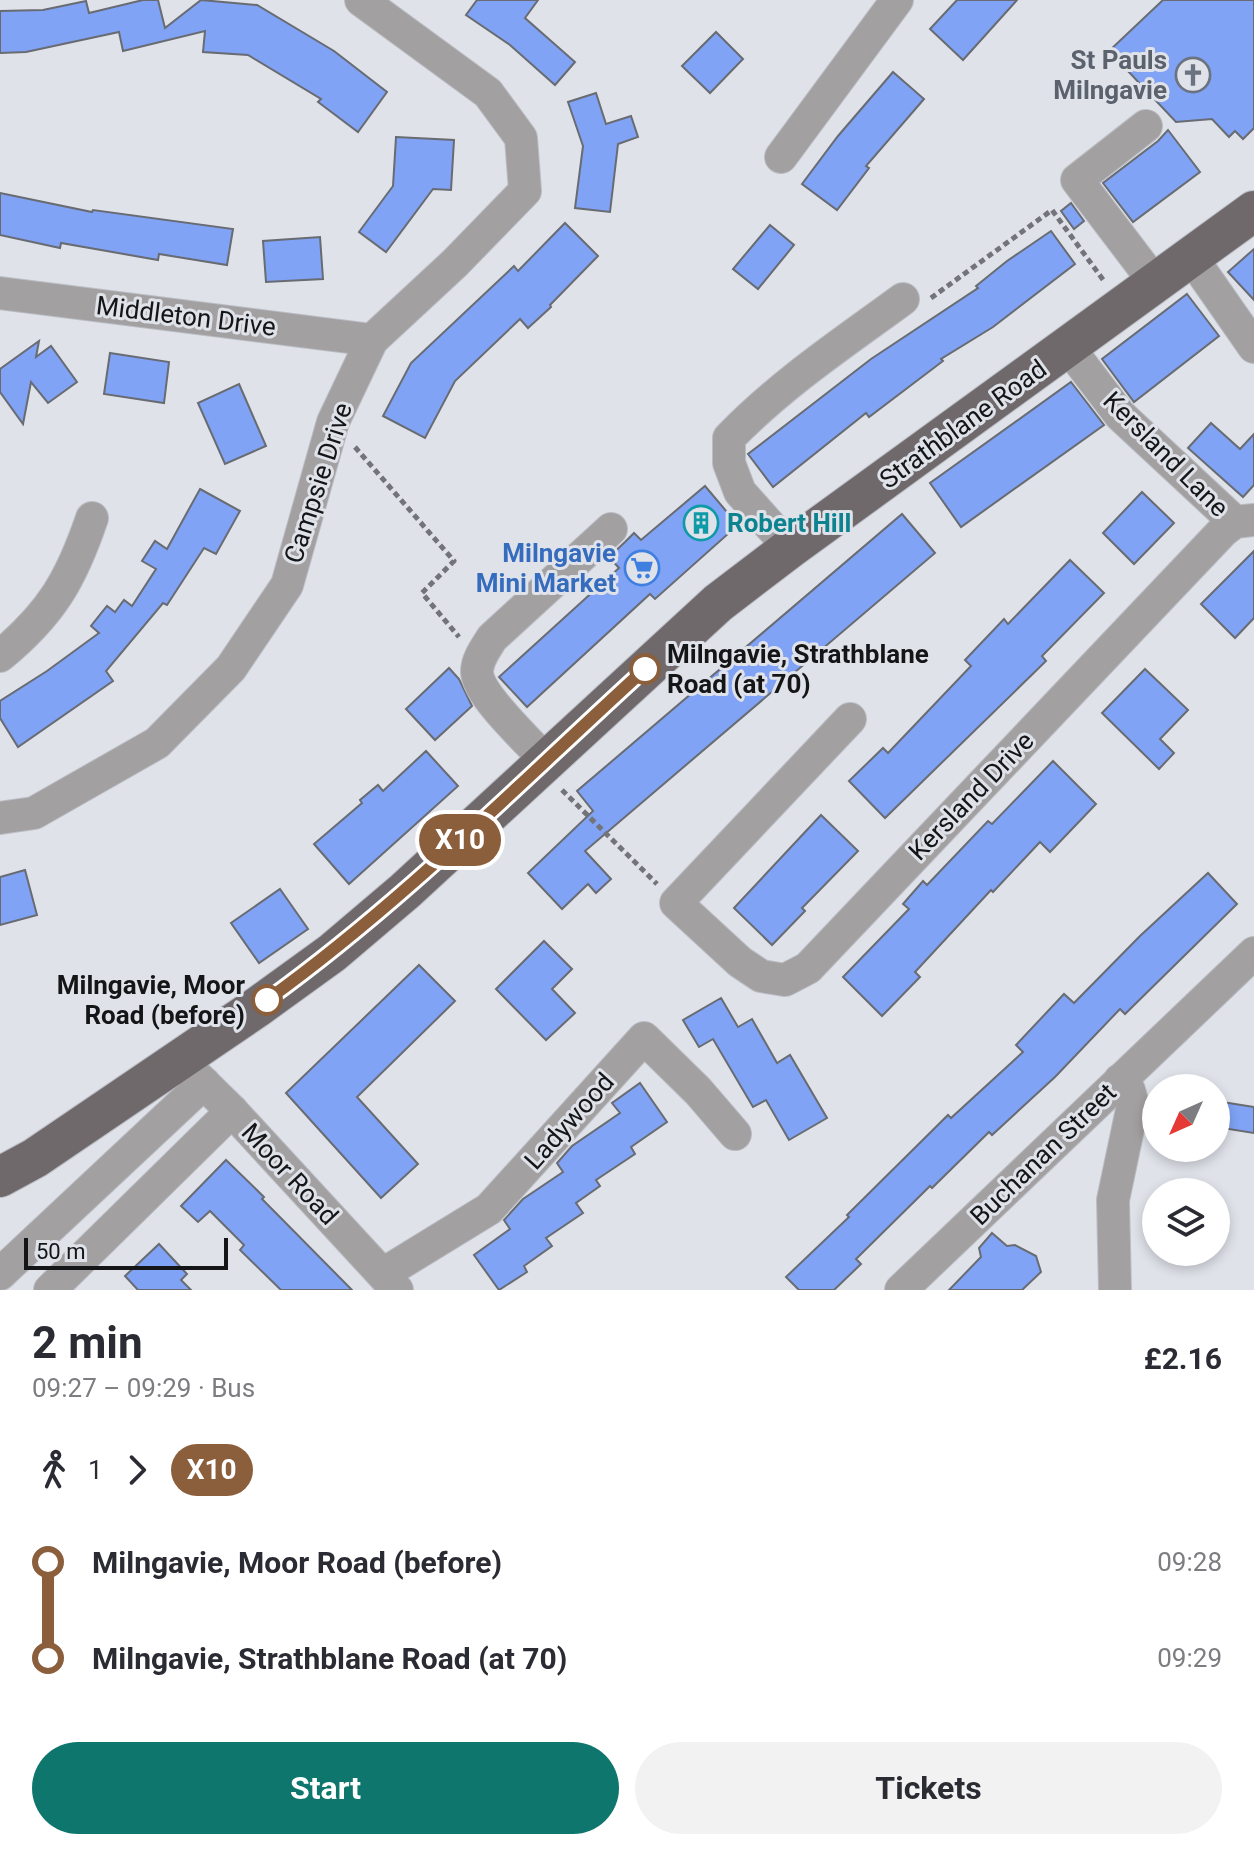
<!DOCTYPE html>
<html lang="en">
<head>
<meta charset="utf-8">
<style>
	:root { --surface:#fff; --page:#f2f2f3; --text:#2b2b33; --muted:#7c7c81; --accent:#0f766e }
	body { margin:0; font-family:Roboto,sans-serif; background:var(--page); color:var(--text); height:100vh; display:flex; flex-direction:column; font-size:30px; white-space:nowrap }
	* { box-sizing:border-box; margin:0 }
	p { font-size:26px; color:var(--muted) }
	.icon { flex:none; width:44px; height:44px; fill:none; stroke:currentColor; stroke-width:2; stroke-linecap:round; stroke-linejoin:round }
	.map { position:relative; height:1290px; overflow:hidden }
	.details { display:flex; flex-direction:column; background:var(--surface); flex:1 }
	.details>* { flex:none }
	.badge { padding:0 16px; border-radius:26px; font-size:28px; line-height:52px }
	.needle { width:52px; rotate:225deg }
	.fabs { position:absolute; left:1142px; top:1074px; display:grid; gap:16px }
	.fabs a { display:grid; place-items:center; width:88px; height:88px; border-radius:50%; background:var(--surface); box-shadow:0 4px 12px #0003; font-size:40px }
	.scale { position:absolute; left:24px; bottom:20px; width:204px; box-sizing:border-box; padding-left:8px; border:4px solid #141517; border-top:0; font-size:22px; line-height:28px; white-space:nowrap; color:#141517; -webkit-text-stroke:6px #dfe2e9; paint-order:stroke }
	.map>.badge { position:absolute; translate:-50% -50%; box-shadow:0 0 0 4px #fff }
	.legs { display:flex; align-items:center; gap:12px; height:88px; padding:0 32px; font-size:26px }
	.legs p { margin-inline-start:auto }
	.headline { display:flex; align-items:center; justify-content:space-between; height:136px; padding:0 32px }
	h1 { font-size:44px; font-weight:700; line-height:60px }
	.primary-button { display:flex; gap:16px; margin-top:auto; padding:16px 32px }
	.primary-button a { flex:1; height:92px; border-radius:48px; background:var(--accent); color:#fff; font-size:32px; font-weight:700; line-height:92px; text-align:center }
	.primary-button a+a { background:var(--page); color:var(--text) }
	ul { padding:0 32px; list-style:none }
	li { display:flex; align-items:center; gap:28px; height:96px; font-size:30px }
	li i { display:grid; place-items:center; width:12px; height:100%; margin:0 10px; background:currentColor }
	li i::after { content:''; width:20px; height:20px; margin:-10px; border:6px solid; border-radius:50%; background:var(--surface) }
	li p { margin-inline-start:auto }
	li:first-child i { background:linear-gradient(#0000 50%,currentColor 0) }
	li:last-child i { background:linear-gradient(currentColor 50%,#0000 0) }
	.map>svg:first-child { display:block }
</style>
</head>
<body>
<div class="map">
<svg width="1254" height="1290" viewBox="0 0 1254 1290">
	<rect width="100%" height="100%" fill="#dfe2e9"/>
	<g fill="#80a3f5" stroke="#686b71" stroke-width="2">
		<path d="M143,0H158L165,28L201,0L257,5L334,51L387,92L358,132L318,102L321,99L248,55L203,52L205,31L123,51L119,32L26,52L0,53V11L43,10L86,1L89,13Z"/>
		<path d="M477,0H538L525,18L575,62L555,85L510,45L466,15Z"/>
		<path d="M957,0H1017L963,60L930,29Z"/>
		<path d="M1163,0H1254V128L1243,139L1235,131L1229,137L1212,119L1176,122L1109,51Z"/>
		<path d="M716,32L743,59L710,93L682,66Z"/>
		<path d="M893,72L924,99L866,166L869,168L837,210L802,184L838,136Z"/>
		<path d="M596,93L606,124L631,116L638,137L618,144L610,212L575,208L583,146L568,102Z"/>
		<path d="M1168,130L1200,172L1133,222L1103,183L1158,141Z"/>
		<path d="M396,137L454,140L451,190L433,189L386,252L359,232L393,186Z"/>
		<path d="M0,193L92,212L93,210L233,229L227,265L159,254L158,260L61,243L60,248L0,235Z"/>
		<path d="M1071,203L1084,221L1074,229L1061,211Z"/>
		<path d="M565,223L598,256L550,305L551,307L528,328L520,319L455,381L425,438L383,416L411,363L514,266L518,271Z"/>
		<path d="M770,225L794,245L758,289L733,269Z"/>
		<path d="M1051,231L1075,264L993,327L941,359L943,361L869,417L866,413L773,487L748,454L871,359L978,288L976,286L1007,261Z"/>
		<path d="M320,237L323,279L266,282L263,241Z"/>
		<path d="M1254,249V300L1228,272Z"/>
		<path d="M1187,294L1219,336L1134,402L1102,359Z"/>
		<path d="M39,341L36,357L51,346L77,382L48,403L31,382L23,424L0,392V369Z"/>
		<path d="M110,353L169,362L164,403L104,394Z"/>
		<path d="M1071,382L1104,425L961,527L930,483Z"/>
		<path d="M239,384L266,446L225,464L198,403Z"/>
		<path d="M1211,423L1240,449L1254,434V485L1243,497L1188,448Z"/>
		<path d="M705,486L738,525L655,599L650,594L527,707L499,677L619,568L609,557L625,542L634,533L641,540Z"/>
		<path d="M200,489L240,511L216,554L204,548L167,605L163,603L106,671L113,681L18,747L0,718V701L47,671L99,633L91,626L107,606L115,612L124,600L132,606L156,569L142,561L155,541L167,549Z"/>
		<path d="M1142,492L1174,523L1134,564L1103,533Z"/>
		<path d="M902,514L935,553L585,851L611,879L596,893L588,884L562,909L528,873L593,811L577,791Z"/>
		<path d="M1254,551V618L1235,638L1201,604Z"/>
		<path d="M1070,560L1104,593L1042,656L1046,661L885,818L849,781L883,748L888,753L971,666L965,660L1004,619L1008,624Z"/>
		<path d="M449,668L459,679L472,706L435,740L406,709Z"/>
		<path d="M1145,669L1188,710L1160,739L1174,753L1159,769L1102,713Z"/>
		<path d="M426,751L458,786L349,884L314,844L362,803L360,800L378,785L383,791Z"/>
		<path d="M1053,761L1096,804L1050,852L1040,842L993,892L991,890L915,972L920,977L882,1016L843,977L909,909L903,904L923,881L927,885L988,821L992,824Z"/>
		<path d="M821,815L858,851L802,908L805,911L772,945L734,908Z"/>
		<path d="M25,870L37,915L0,925V877Z"/>
		<path d="M1208,873L1237,904L1125,1014L1120,1009L1055,1077L992,1135L989,1132L932,1188L930,1186L856,1259L861,1264L834,1290H799L786,1277L849,1217L847,1215L948,1115L951,1118L1023,1052L1016,1045L1064,994L1074,1003L1140,936Z"/>
		<path d="M280,889L308,929L259,963L231,923Z"/>
		<path d="M544,941L572,969L552,989L575,1013L546,1040L496,989Z"/>
		<path d="M419,965L455,1001L357,1097L418,1164L381,1198L286,1093Z"/>
		<path d="M721,998L738,1027L752,1019L777,1063L790,1055L827,1118L789,1140L766,1100L753,1107L713,1039L699,1047L683,1020Z"/>
		<path d="M640,1083L667,1122L631,1147L635,1154L596,1180L600,1186L576,1203L583,1213L546,1238L552,1246L524,1266L527,1272L499,1290L474,1255L510,1229L504,1220L523,1199L563,1172L557,1163L572,1146L620,1113L612,1103Z"/>
		<path d="M1216,1101L1254,1107V1133L1216,1127Z"/>
		<path d="M226,1160L264,1197L262,1199L352,1290H281L240,1250L244,1245L210,1211L198,1222L181,1206Z"/>
		<path d="M992,1233L1007,1246L1015,1245L1036,1256L1041,1272L1022,1290H949L981,1257L979,1248Z"/>
		<path d="M159,1244L187,1274L181,1280L191,1290H138L125,1276Z"/>
	</g>
	<g fill="none" stroke-linecap="round" stroke-linejoin="round">
		<g stroke="#babdc3" stroke-width="34">
			<g id="minor">
				<path d="M1146,126L1077,180L1156,284"/>
				<path d="M781,157L897,0"/>
				<path d="M1192,258L1254,347"/>
				<path d="M0,293L372,340"/>
				<path d="M1069,348L1120,415L1235,522"/>
				<path d="M790,548L740,492L729,463V438C781,384 843,343 903,299"/>
				<path d="M0,656C51,614 71,580 92,518"/>
				<path d="M850,719L676,903L740,962L761,976L785,980L808,968L1223,531L1235,522L1254,520"/>
				<path d="M545,760C529,741 478,696 477,672C477,659 486,648 492,638L611,529"/>
				<path d="M0,818L34,813L157,743L231,668L287,585L333,422L372,340L455,263L525,191L521,138L488,93L361,0"/>
				<path d="M180,1060L232,1111L397,1290"/>
				<path d="M0,1274L204,1083"/>
				<path d="M383,1274L489,1209L644,1038L698,1091L735,1134"/>
				<path d="M50,1290L232,1111"/>
				<path d="M901,1290L1254,953"/>
				<path d="M1115,1290L1113,1200L1133,1105L1129,1090L1120,1080"/>
			</g>
		</g>
		<g stroke="#babdc3" stroke-width="42">
			<path id="major" d="M0,1177L35,1158L256,1008L332,953L405,891L718,603L790,548L1254,211"/>
		</g>
		<g stroke="#727479" stroke-width="5" stroke-dasharray="6 4" stroke-linecap="butt">
			<path d="M931,298L1052,210L1104,281"/>
			<path d="M355,447L454,561L422,593L459,637"/>
			<path d="M562,790L657,884"/>
		</g>
		<use href="#minor" stroke="#a3a0a2" stroke-width="32"/>
		<use href="#major" stroke="#6f696c" stroke-width="40"/>
	</g>
	<g fill="none" stroke-linecap="round" stroke-linejoin="round">
		<g stroke="#fff" stroke-width="18">
			<path id="line-1" d="M267,1000C403,902 521,782 645,669"/>
		</g>
		<use href="#line-1" stroke="#8b5e3c" stroke-width="12"/>
	</g>
	<defs>
		<g id="church-ring" transform="scale(1.8)"><circle r="9.5" fill="#dfe2e9" stroke="#6b7280" stroke-width="1.5"/><path d="M-1.2-6h2.4v3.5h3.3v2.4h-3.3V6h-2.4V-.1h-3.3v-2.4h3.3Z" fill="#6b7280"/></g>
		<g id="building-ring" transform="scale(1.8)"><circle r="9.5" fill="#dfe2e9" stroke="#0f9aa8" stroke-width="1.5"/><path d="M-4-6H4V6H1V3H-1V6H-4ZM-2.5-4.3h1.7v1.8h-1.7ZM.8-4.3h1.7v1.8H.8ZM-2.5-1h1.7V.8h-1.7ZM.8-1h1.7V.8H.8Z" fill="#0f9aa8"/></g>
		<g id="supermarket-ring" transform="scale(1.8)"><circle r="9.5" fill="#dfe2e9" stroke="#3f7fe0" stroke-width="1.5"/><path d="M-6-5.5h2.5l.6 2H6L4.5 2H-2.5L-4.4-4H-6ZM-1.5 3.2a1.3 1.3 0 1 0 .1 0ZM3 3.2a1.3 1.3 0 1 0 .1 0Z" fill="#3f7fe0"/></g>
	</defs>
	<g fill-rule="evenodd">
		<use href="#church-ring" x="1193" y="75"/>
		<use href="#building-ring" x="701" y="523"/>
		<use href="#supermarket-ring" x="642" y="568"/>
	</g>
	<g fill="#fff" stroke="#8b5e3c" stroke-width="4">
		<circle cx="645" cy="669" r="14"/>
		<circle cx="267" cy="1000" r="14"/>
	</g>
	<g text-anchor="middle" dominant-baseline="central" stroke-width="6" stroke-linejoin="round" paint-order="stroke">
		<g font-size="26" font-weight="bold" fill="#5b616d" stroke="#dfe2e9" text-anchor="end">
			<text x="1167" y="60">St Pauls<tspan x="1167" dy="30">Milngavie</tspan></text>
		</g>
		<g font-size="26" fill="#141517" stroke="#dfe2e9">
			<text transform="translate(186 316) rotate(7)">Middleton Drive</text>
			<text transform="translate(963 424) rotate(-36)">Strathblane Road</text>
			<text transform="translate(1166 454) rotate(45)">Kersland Lane</text>
			<text transform="translate(318 483) rotate(-72)">Campsie Drive</text>
			<text transform="translate(971 796) rotate(-46)">Kersland Drive</text>
			<text transform="translate(569 1121) rotate(-48)">Ladywood</text>
			<text transform="translate(1043 1154) rotate(-44)">Buchanan Street</text>
			<text transform="translate(290 1174) rotate(47)">Moor Road</text>
		</g>
		<g font-size="26" font-weight="bold" fill="#0d838f" stroke="#dfe2e9" text-anchor="start">
			<text x="727" y="523">Robert Hill</text>
		</g>
		<g font-size="26" font-weight="bold" fill="#366cbe" stroke="#dfe2e9" text-anchor="end">
			<text x="616" y="553">Milngavie<tspan x="616" dy="30">Mini Market</tspan></text>
		</g>
		<g font-size="26" font-weight="bold" fill="#141517" stroke="#dfe2e9" text-anchor="start">
			<text x="667" y="654">Milngavie, Strathblane<tspan x="667" dy="30">Road (at 70)</tspan></text>
			<text x="245" y="985" text-anchor="end">Milngavie, Moor<tspan x="245" dy="30">Road (before)</tspan></text>
		</g>
	</g>
</svg>
<div class="fabs">
<a><svg class="needle" viewBox="-14 -14 28 28"><path d="M0-13l5 13h-10z" fill="#e53935"/><path d="M0 13l5-13h-10z" fill="#7c7c81"/></svg></a>
<a><svg class="icon" aria-label="layers" viewBox="0 0 24 24"><path d="M12 4l9 5-9 5-9-5zM3 14l9 5 9-5"/></svg></a>
</div>
<div class="scale">50 m</div>
<b class="badge" style="left:460px;top:840px;background:#8b5e3c;color:#fff">X10</b>
</div>
<section class="details">
<div class="headline"><div><h1>2 min</h1><p>09:27 – 09:29 · Bus</p></div><b>£2.16</b></div>
<div class="legs"><svg class="icon" aria-label="walk" viewBox="0 0 24 24"><circle cx="13" cy="4" r="2"/><path d="M13 8l-2 6 4 7M11 14l-3 7M7 12l3-4h3l4 4"/></svg>1<svg class="icon" aria-label="forward" viewBox="0 0 24 24"><path d="M9 5l7 7-7 7"/></svg><b class="badge" style="background:#8b5e3c;color:#fff">X10</b></div>
<ul>
<li><i style="color:#8b5e3c"></i><b>Milngavie, Moor Road (before)</b><p>09:28</p></li>
<li><i style="color:#8b5e3c"></i><b>Milngavie, Strathblane Road (at 70)</b><p>09:29</p></li>
</ul>
<div class="primary-button"><a>Start</a><a>Tickets</a></div>
</section>
</body>
</html>
